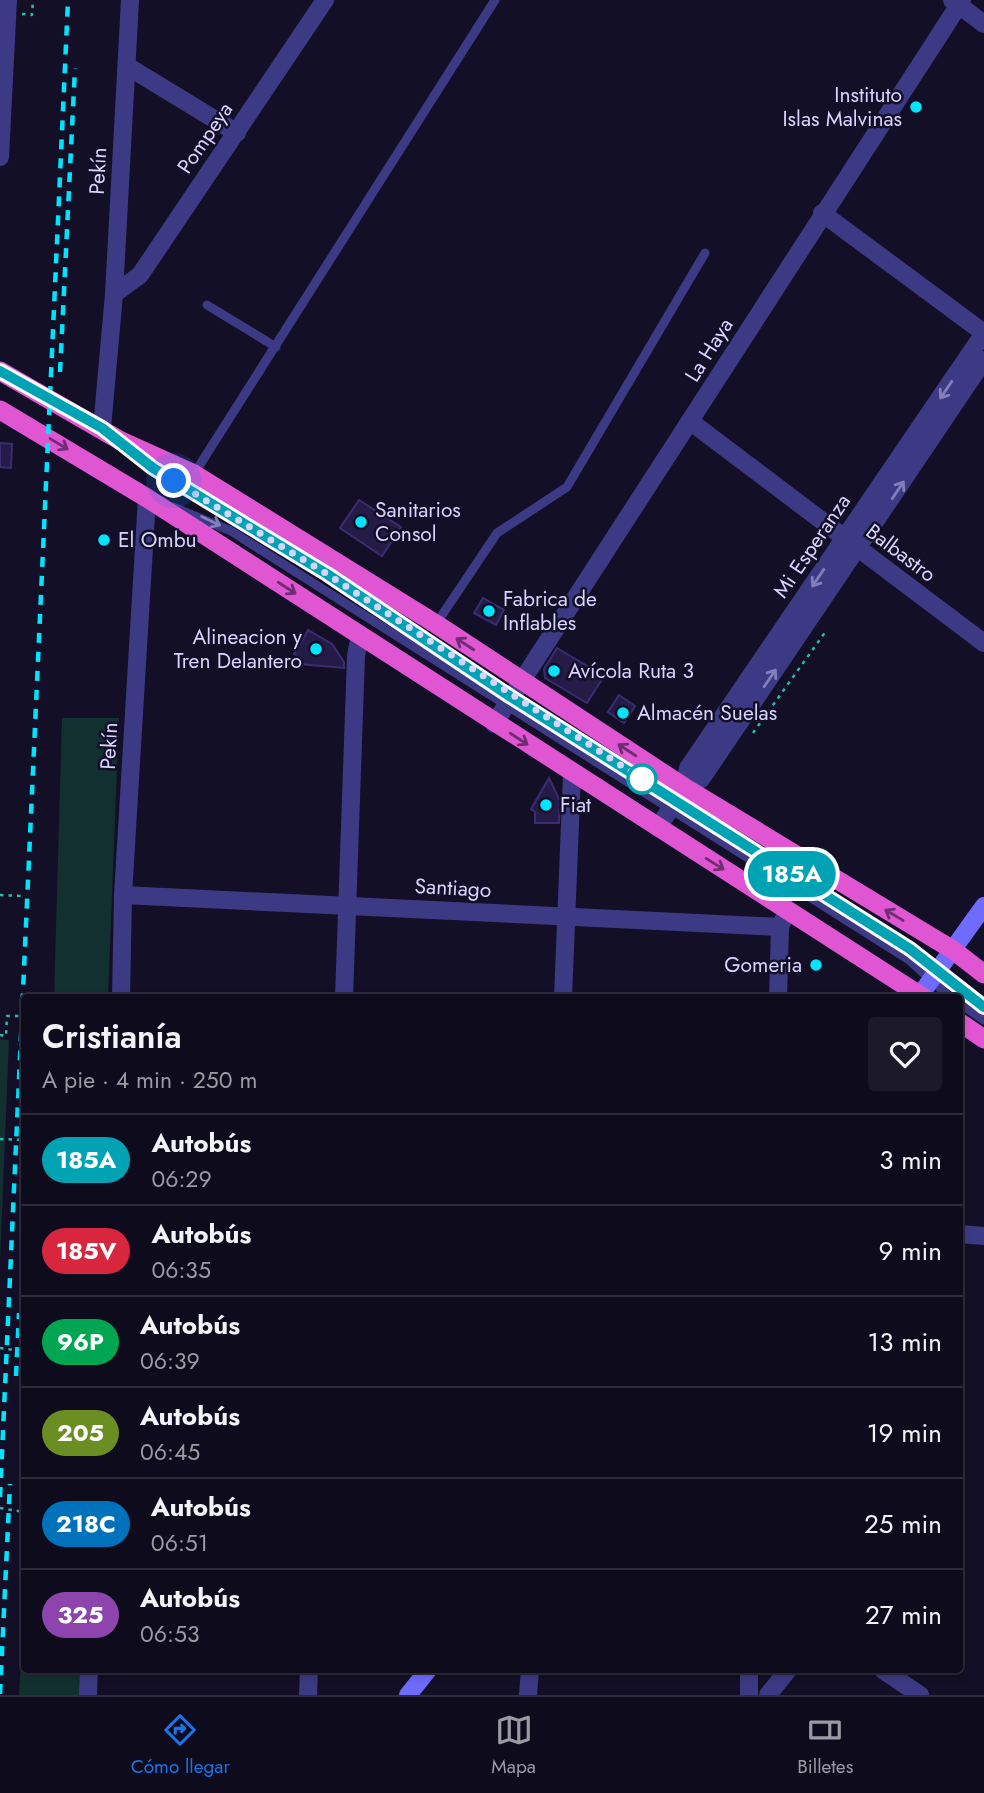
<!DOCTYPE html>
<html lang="es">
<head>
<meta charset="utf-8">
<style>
	:root { --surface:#0e0b1c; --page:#1c1929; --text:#f1f3f6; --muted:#9b9ba3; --line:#2e2b3b; --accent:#1a73e8 }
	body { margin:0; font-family:Jost,sans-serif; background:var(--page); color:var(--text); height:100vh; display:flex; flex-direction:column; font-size:26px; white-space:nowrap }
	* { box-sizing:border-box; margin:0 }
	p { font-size:23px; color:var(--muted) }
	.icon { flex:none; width:38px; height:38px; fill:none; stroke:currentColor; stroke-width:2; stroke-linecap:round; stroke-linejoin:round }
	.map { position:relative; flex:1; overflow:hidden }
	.drawer { position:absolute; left:21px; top:994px; width:942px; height:679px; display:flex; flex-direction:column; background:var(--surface); border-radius:7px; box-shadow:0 4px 10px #0003,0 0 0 2px var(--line) }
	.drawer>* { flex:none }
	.badge { padding:0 14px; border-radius:23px; font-size:24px; line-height:46px }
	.you { position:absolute; width:35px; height:35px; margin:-18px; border:5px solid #fff; border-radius:50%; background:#1a73e8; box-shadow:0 0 0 10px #1a73e833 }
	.map>.badge { position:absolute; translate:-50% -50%; box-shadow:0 0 0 4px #fff }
	.round { display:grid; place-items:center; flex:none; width:74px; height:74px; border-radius:7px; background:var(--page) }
	.overview { display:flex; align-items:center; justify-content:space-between; height:119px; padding:0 21px }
	h1 { font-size:33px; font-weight:600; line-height:52px }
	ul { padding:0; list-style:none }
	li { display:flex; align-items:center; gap:21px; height:91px; padding:0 21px; border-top:2px solid var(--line) }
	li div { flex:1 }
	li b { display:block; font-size:26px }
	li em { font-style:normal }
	li .badge { min-width:77px; font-weight:700; text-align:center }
	.tabs { display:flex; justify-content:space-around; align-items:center; height:98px; border-top:2px solid var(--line); background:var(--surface); font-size:19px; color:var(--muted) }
	.tabs a { display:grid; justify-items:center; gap:4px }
	.tabs .current { color:var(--accent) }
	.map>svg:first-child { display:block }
</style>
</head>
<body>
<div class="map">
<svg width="984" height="1695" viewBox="0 0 984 1695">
	<rect width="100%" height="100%" fill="#130f26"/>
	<g fill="#12302f">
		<path d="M62,718H119L108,997H54Z"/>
		<path d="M0,1039L9,1040L0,1262Z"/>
		<path d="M24,1605V1670H82L81,1695H19Z"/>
	</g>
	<g fill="#241b47" stroke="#3b2d73" stroke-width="2">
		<path d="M0,443L12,444L11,468L0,467Z"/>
		<path d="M359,500L401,527L382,556L340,528Z"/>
		<path d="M483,598L504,610L496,625L474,613Z"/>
		<path d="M308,630L332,644L344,662V668L299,664L300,658L294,654Z"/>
		<path d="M557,648L604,676L587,703L545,678L544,669Z"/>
		<path d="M619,695L635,706L624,723L608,712Z"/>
		<path d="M549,778L560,801L559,823H535V812L531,809Z"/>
	</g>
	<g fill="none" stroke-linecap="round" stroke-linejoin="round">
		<g stroke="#2fb8b0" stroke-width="2.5" stroke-dasharray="3.5 5" stroke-linecap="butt">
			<path d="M22,14L32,15L33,0"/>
			<path d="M753,733L826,631"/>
			<path d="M0,895L21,896"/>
			<path d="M0,1035L6,1036L7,1016H24"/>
			<path d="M0,1348L22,1351L24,1333"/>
			<path d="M0,1508L24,1512"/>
		</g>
		<g stroke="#3d3a85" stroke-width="9">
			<path d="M207,305L276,347"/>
			<path d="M139,456L153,468L327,574L511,697L910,949L984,1007"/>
			<path d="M194,474L495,0"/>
			<path d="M173,507L231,531L909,960L951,998"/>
			<path d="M436,624L497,533L567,487L705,253"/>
			<path d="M959,1003L984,1020"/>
		</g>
		<g stroke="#3d3a85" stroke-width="18">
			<path d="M952,0L984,24"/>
			<path d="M127,66L237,133"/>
			<path d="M114,294L140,275L325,0"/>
			<path d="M691,422L984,643"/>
			<path d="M102,428L114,294L130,0"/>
			<path d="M494,724L962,0"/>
			<path d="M684,787L701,779L706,772L984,360"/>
			<path d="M658,828L684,787L688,768L984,333L822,213"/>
			<path d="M123,895L780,927"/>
			<path d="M121,998L123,895L147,498"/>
			<path d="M344,998L356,656L360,635"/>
			<path d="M563,998L572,774"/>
			<path d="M778,998L780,927L785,916"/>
			<path d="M959,1234L984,1236"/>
			<path d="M749,1670V1695"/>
			<path d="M883,1670L920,1695"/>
			<path d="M88,1695L89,1670"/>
			<path d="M308,1695L309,1670"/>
			<path d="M528,1695L530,1670"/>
			<path d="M768,1695L788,1670"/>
		</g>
		<path stroke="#3d3a85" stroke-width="18" d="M0,157L8,0"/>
		<g stroke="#6f6bff" stroke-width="18">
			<path d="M918,998L984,906"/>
			<path d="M408,1695L428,1670"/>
		</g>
		<g stroke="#e055d1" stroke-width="19">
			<path d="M0,371L121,441L194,474L436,624L684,787L953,950L984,974"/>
			<path d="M0,410L147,498L924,998"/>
			<path d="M959,1022L984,1039"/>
		</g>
		<g stroke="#00e5ff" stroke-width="4.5" stroke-dasharray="10 9" stroke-linecap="butt">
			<path d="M60,372L75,68"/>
			<path d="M16,1376L19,1313"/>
			<path d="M0,1497L68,0"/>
			<path d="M0,1694L10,1484"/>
		</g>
		<path stroke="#2fb8b0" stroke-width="2.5" stroke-dasharray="3.5 5" stroke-linecap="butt" d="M0,1139L24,1140"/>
	</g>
	<defs><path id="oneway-shaft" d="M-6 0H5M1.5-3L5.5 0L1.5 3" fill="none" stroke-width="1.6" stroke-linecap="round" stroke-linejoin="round" transform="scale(1.75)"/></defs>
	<g stroke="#837fbc">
		<use href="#oneway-shaft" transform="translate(946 390) rotate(124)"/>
		<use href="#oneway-shaft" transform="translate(898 490) rotate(-56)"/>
		<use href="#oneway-shaft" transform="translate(211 521) rotate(26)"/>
		<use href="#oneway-shaft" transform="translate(818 578) rotate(124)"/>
		<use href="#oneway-shaft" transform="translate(770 678) rotate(-56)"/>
	</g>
	<g stroke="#6f2e73">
		<use href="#oneway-shaft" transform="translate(59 444) rotate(31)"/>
		<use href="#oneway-shaft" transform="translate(287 588) rotate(33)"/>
		<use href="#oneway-shaft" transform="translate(465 644) rotate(-147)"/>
		<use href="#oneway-shaft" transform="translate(519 739) rotate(33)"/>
		<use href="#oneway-shaft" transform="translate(627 750) rotate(-147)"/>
		<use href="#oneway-shaft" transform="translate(715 864) rotate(32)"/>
		<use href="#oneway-shaft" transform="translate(894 915) rotate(-149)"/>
	</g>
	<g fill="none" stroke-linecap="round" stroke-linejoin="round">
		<g stroke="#fff" stroke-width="16">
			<path id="line" d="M0,371L102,428L153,468L327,574L511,697L910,949L984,1007"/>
		</g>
		<use href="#line" stroke="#00a3b4" stroke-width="10"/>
		<path stroke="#d9d4ff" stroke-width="7" stroke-dasharray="0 12.6" d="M174,481L327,574L642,779"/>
	</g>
	<g fill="#00e5ff" stroke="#130f26" stroke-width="2.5">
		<circle cx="916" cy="107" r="7"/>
		<circle cx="361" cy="522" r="7"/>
		<circle cx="104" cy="540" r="7"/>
		<circle cx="489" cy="611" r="7"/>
		<circle cx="316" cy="649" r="7"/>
		<circle cx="554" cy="671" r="7"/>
		<circle cx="623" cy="713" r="7"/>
		<circle cx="546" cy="805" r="7"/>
		<circle cx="816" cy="965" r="7"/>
	</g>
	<circle fill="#fff" stroke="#00a3b4" stroke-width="3.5" cx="642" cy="779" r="14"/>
	<g text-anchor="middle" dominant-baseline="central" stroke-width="5" stroke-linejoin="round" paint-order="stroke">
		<g font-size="21" fill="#d9d4ff" stroke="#130f26" text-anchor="start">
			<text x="902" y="95" text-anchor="end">Instituto<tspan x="902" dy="24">Islas Malvinas</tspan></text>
			<text x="375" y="510">Sanitarios<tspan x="375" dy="24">Consol</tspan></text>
			<text x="118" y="540">El Ombu</text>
			<text x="503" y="599">Fabrica de<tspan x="503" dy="24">Inflables</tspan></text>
			<text x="302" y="637" text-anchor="end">Alineacion y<tspan x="302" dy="24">Tren Delantero</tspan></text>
			<text x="568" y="671">Avícola Ruta 3</text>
			<text x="637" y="713">Almacén Suelas</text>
			<text x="560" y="805">Fiat</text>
			<text x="802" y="965" text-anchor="end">Gomeria</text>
		</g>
		<g font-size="21" fill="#d9d4ff" stroke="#130f26">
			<text transform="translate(205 138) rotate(-56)">Pompeya</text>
			<text transform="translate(98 171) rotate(-87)">Pekín</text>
			<text transform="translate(709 350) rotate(-58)">La Haya</text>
			<text transform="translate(812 546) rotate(-56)">Mi Esperanza</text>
			<text transform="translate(901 553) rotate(37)">Balbastro</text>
			<text transform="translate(109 746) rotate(-87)">Pekín</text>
			<text transform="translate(453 888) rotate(3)">Santiago</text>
		</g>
	</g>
</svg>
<div class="you" style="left:174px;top:481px"></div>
<b class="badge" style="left:792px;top:874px;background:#00a3b4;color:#fff">185A</b>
<section class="drawer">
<div class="overview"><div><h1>Cristianía</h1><p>A pie · 4 min · 250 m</p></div><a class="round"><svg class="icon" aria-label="heart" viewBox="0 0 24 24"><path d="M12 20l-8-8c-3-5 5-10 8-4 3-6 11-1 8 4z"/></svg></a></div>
<ul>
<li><span class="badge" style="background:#00a3b4;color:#fff">185A</span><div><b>Autobús</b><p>06:29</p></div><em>3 min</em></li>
<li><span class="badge" style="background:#d7263d;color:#fff">185V</span><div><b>Autobús</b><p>06:35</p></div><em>9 min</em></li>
<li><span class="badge" style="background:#00a651;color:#fff">96P</span><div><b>Autobús</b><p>06:39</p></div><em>13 min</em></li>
<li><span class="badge" style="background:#6b8e23;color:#fff">205</span><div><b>Autobús</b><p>06:45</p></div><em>19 min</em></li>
<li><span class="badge" style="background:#0072bc;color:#fff">218C</span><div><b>Autobús</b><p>06:51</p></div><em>25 min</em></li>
<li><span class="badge" style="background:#8e44ad;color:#fff">325</span><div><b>Autobús</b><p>06:53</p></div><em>27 min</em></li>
</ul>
</section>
</div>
<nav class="tabs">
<a class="current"><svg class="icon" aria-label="directions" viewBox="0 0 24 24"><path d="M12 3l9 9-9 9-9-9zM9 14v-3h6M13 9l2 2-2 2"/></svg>Cómo llegar</a>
<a><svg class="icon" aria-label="map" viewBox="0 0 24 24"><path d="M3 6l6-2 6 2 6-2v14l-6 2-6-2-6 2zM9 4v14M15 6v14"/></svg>Mapa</a>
<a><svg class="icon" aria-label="tickets" viewBox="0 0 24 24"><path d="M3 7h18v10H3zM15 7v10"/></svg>Billetes</a>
</nav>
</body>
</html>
